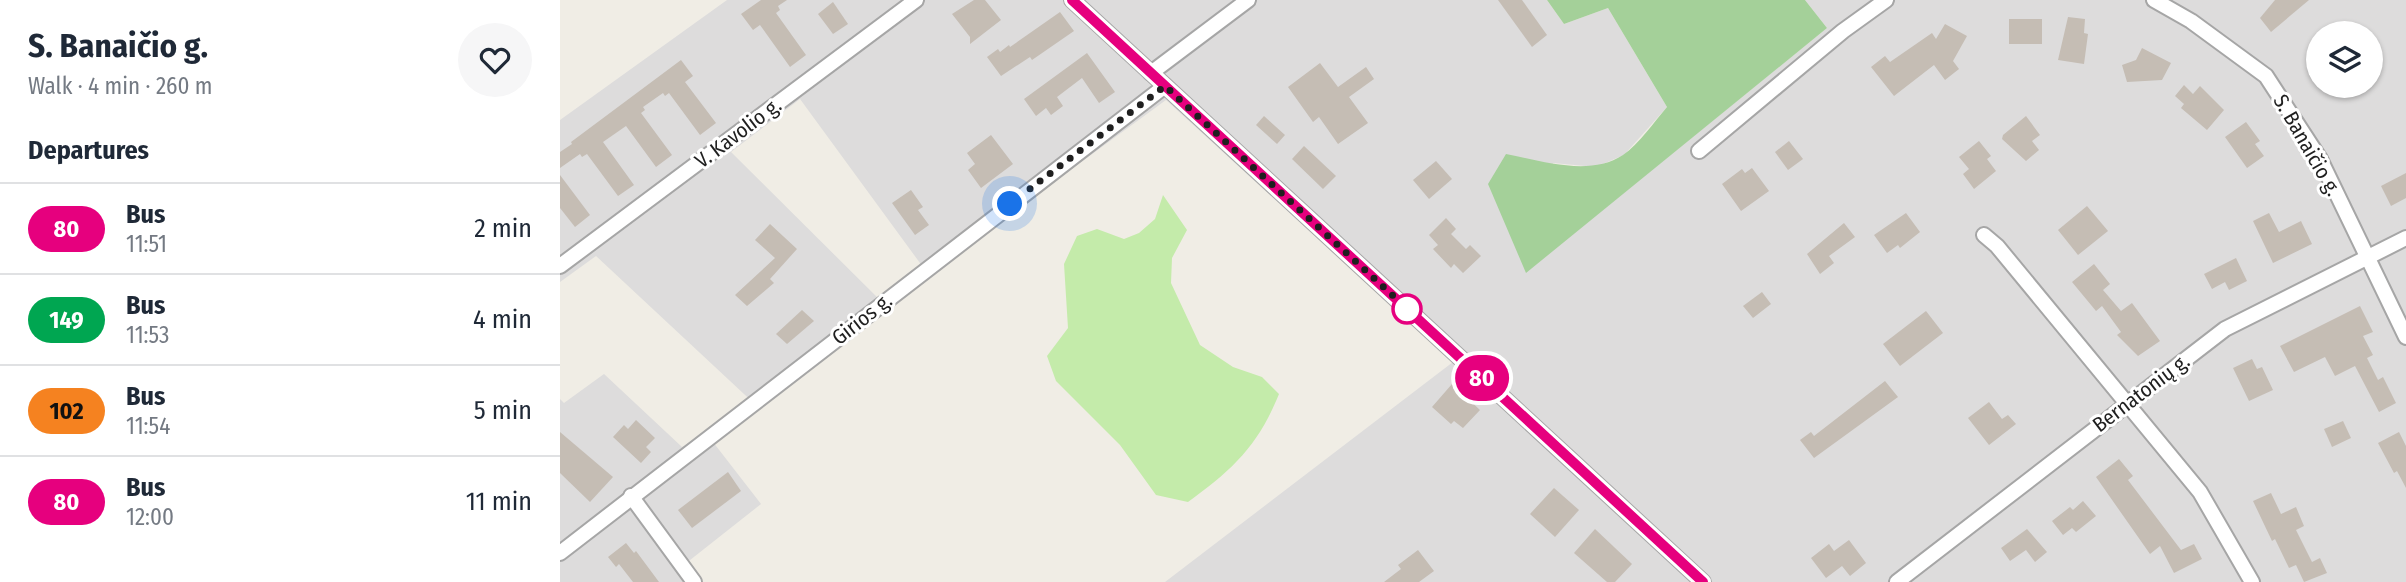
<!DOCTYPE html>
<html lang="en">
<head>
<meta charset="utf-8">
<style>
	:root { --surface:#fff; --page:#f6f6f7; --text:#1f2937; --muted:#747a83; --line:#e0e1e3 }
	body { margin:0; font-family:"Fira Sans Condensed",sans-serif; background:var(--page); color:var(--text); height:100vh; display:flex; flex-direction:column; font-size:26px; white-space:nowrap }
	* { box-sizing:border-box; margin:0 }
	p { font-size:23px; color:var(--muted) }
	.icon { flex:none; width:38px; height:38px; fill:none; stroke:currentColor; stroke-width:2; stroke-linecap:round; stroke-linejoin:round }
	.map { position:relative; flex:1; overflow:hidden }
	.details { display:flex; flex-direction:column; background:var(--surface); width:560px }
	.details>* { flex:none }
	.badge { padding:0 14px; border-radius:23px; font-size:24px; line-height:46px }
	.controls { position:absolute; left:1746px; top:21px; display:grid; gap:14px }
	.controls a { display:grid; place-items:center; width:77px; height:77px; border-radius:50%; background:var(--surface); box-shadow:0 2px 5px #0004; font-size:35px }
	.you { position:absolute; width:35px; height:35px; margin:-18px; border:5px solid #fff; border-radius:50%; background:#1a73e8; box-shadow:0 0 0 10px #1a73e833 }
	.map>.badge { position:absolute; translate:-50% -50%; box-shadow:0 0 0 4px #fff }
	h2 { padding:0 28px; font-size:26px; line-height:63px }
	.round { display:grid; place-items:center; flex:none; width:74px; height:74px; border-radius:37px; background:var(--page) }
	.head { display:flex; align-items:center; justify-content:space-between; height:119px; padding:0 28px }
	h1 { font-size:33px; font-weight:700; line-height:52px }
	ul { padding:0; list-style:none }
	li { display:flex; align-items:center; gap:21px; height:91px; padding:0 28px; border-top:2px solid var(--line) }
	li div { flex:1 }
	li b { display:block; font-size:26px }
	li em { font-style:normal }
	li .badge { min-width:77px; font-weight:700; text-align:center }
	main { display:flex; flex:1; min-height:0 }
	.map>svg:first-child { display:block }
</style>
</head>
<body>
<main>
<section class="details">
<div class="head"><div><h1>S. Banaičio g.</h1><p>Walk · 4 min · 260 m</p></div><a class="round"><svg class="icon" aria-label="heart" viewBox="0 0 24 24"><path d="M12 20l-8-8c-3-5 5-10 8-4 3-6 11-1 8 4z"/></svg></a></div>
<h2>Departures</h2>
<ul>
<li><span class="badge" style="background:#e6007e;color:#fff">80</span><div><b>Bus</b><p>11:51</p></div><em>2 min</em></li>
<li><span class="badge" style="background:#00a651;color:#fff">149</span><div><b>Bus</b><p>11:53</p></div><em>4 min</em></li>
<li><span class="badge" style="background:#f58220;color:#111">102</span><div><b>Bus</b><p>11:54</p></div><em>5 min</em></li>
<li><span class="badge" style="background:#e6007e;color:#fff">80</span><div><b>Bus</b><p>12:00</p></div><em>11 min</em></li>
</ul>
</section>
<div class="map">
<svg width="1846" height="582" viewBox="0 0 1846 582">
	<rect width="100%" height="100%" fill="#f0ede5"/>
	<g fill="#dddcdc" fill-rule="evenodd">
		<path d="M167,0H987L1004,24L1048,8L1107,107L1064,155L1036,167L993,163L966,272L1267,28L1245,0H1846V582H605L893,362L606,100L368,274L240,99L171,152L328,308L199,408L36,256L0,282V120ZM1759,33H1811V86H1759Z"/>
		<path d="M44,374L122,447L146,433L201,504L125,564L138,582H0V399L4,403Z"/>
	</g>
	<path fill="#c4ebaa" d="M603,195L627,230L612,258L611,283L640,345L673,367L702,377L719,394C698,446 672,470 628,502L596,495L560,445L496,381L487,356L508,328L504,264L517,236L537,229L564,239L579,233L595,219Z"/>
	<path fill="#a4d099" d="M987,0H1245L1267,28L966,273L928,184L946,154C982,161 1030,177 1063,155C1079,144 1094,122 1107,107L1048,8L1004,24Z"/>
	<g fill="#c5bdb4">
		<path d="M201,0H227L218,6L220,10L216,13L246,55L230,67L200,25L193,30L181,14Z"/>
		<path d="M414,0H425L441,20L410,44V37L392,14Z"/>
		<path d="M938,0H962L987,35L972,47Z"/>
		<path d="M1715,0H1749L1711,32L1700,18Z"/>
		<path d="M273,2L288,24L273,34L258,14Z"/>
		<path d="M500,12L514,31L472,60L470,57L441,76L427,57L438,49L440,52L449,45L450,47Z"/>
		<path d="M1508,17L1525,19L1524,33L1528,34L1524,64L1498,60Z"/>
		<rect x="1449" y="19" width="33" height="25"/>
		<path d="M1385,24L1407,36L1393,61L1399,69L1385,80L1374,65L1334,96L1311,67L1325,56L1330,62L1372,33L1376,39Z"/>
		<path d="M1582,48L1611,63L1602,80L1567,82L1562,65L1576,60Z"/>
		<path d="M527,53L555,92L539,103L522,78L497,97L503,106L491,115L486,108L476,116L464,99Z"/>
		<path d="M121,60L133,76L125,82L156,123L140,135L109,93L105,96L103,93L83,107L85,110L81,113L112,155L96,167L66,126L43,142L74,185L58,196L27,154L22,157L20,154L0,168V152L12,144L11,142Z"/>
		<path d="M760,63L778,87L806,67L814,79L789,97L808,123L778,144L759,117L753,122L728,87Z"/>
		<path d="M1624,85L1633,94L1640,86L1664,110L1647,130L1621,108L1624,104L1615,96Z"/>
		<path d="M704,116L725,135L717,144L696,125Z"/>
		<path d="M1466,116L1480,135L1472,141L1479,150L1466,161L1442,139L1443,135Z"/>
		<path d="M1686,122L1700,141L1695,144L1704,156L1687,168L1665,137Z"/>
		<path d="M431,135L453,164L421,188L408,170L415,164L407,153Z"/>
		<path d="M1229,141L1243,159L1228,170L1215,152Z"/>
		<path d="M1419,141L1431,156L1427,159L1436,171L1414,189L1403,174L1409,169L1399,157Z"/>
		<path d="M744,146L776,176L763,189L732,159Z"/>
		<path d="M876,161L892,179L869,199L853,180Z"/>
		<path d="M1192,168L1209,191L1181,211L1162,184L1182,169L1185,173Z"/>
		<path d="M1846,173V198L1831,206L1821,186Z"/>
		<path d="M0,175L30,215L15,227L0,208Z"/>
		<path d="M351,190L363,207L358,210L369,225L355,235L332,203Z"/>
		<path d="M1527,206L1548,231L1518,255L1498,230Z"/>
		<path d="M1346,213L1360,232L1340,248L1338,245L1327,253L1314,235Z"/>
		<path d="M1709,213L1719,232L1741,221L1752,244L1713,263L1693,221Z"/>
		<path d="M886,218L896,229L891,234L906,249L910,245L921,256L903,273L894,264L891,268L873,249L878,245L869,235Z"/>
		<path d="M1284,223L1295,237L1269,256L1274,263L1260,274L1247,254Z"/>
		<path d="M210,224L237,249L210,279L214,283L187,306L175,295L215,258L195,240Z"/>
		<path d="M1676,258L1687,281L1669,290L1665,282L1652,289L1644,274Z"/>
		<path d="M1534,264L1550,284L1543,290L1561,311L1572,303L1600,341L1578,356L1557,335L1561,332L1542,306L1536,311L1512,282Z"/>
		<path d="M1202,292L1211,304L1193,318L1183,306Z"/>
		<path d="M1800,306L1813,332L1803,336L1813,355L1807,358L1818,380L1823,377L1836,403L1819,412L1795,366L1775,376L1765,357L1734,372L1720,346Z"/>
		<path d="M242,310L254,321L227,344L216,334Z"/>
		<path d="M1366,311L1383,333L1340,366L1323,344Z"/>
		<path d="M1692,359L1697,369L1702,367L1713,390L1689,401L1673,368Z"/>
		<path d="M1325,381L1338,397L1254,458L1240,440L1251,432L1254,436Z"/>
		<path d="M892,384L920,410L903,428L894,421L891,424L872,407Z"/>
		<path d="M1429,402L1442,419L1448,415L1456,424L1429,445L1408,418Z"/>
		<path d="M76,420L95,438L86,447L91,452L81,463L53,437L64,425L68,429Z"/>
		<path d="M1783,421L1791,438L1772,447L1764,429Z"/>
		<path d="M0,432L53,477L30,502L0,473Z"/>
		<path d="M1839,432L1846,446V488L1837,471L1834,473L1818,443Z"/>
		<path d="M1559,459L1573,476L1568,480L1621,550L1634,544L1642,559L1614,573L1600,546L1590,554L1536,477Z"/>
		<path d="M168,472L181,491L132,528L118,510Z"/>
		<path d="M994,488L1019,510L995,537L970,514Z"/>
		<path d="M1711,493L1721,514L1736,507L1744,526L1736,530L1752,562L1760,558L1767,573L1744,582L1736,565L1729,568L1715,539L1712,541L1693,501Z"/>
		<path d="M1523,501L1536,516L1516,532L1512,528L1503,535L1492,521L1510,507L1513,510Z"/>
		<path d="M1035,529L1072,564L1055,582H1047L1014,553Z"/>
		<path d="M1467,529L1487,552L1475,562L1466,550L1450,561L1441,548Z"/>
		<path d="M1289,540L1306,563L1290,576L1282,566L1266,578L1251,558L1269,544L1274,551Z"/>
		<path d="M66,543L74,553L76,551L99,582H73L59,564L56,567L48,557Z"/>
		<path d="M858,550L874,571L859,582H824L841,569L838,565Z"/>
	</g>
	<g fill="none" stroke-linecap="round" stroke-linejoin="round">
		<g stroke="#a6a6a6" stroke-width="18">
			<g id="minor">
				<path d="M512,0L1143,582"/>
				<path d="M1594,0L1631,21L1706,76L1760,159L1846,337"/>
				<path d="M591,73L688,0"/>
				<path d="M1139,151L1283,31L1326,0"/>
				<path d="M1424,235L1437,246L1640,492L1692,582"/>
				<path d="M0,266L356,0"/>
				<path d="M71,496L134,582"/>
				<path d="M0,553L605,86"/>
				<path d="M1337,582L1665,329L1846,238"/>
			</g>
		</g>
		<use href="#minor" stroke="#fff" stroke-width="14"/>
	</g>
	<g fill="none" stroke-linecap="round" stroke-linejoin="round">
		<g stroke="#fff" stroke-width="16">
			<path id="line" d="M512,0L1143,582"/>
		</g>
		<use href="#line" stroke="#e6007e" stroke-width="10"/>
		<path stroke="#1f1f1f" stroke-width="7" stroke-dasharray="0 12.6" d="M450,204L605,86L855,316L847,309"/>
	</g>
	<circle fill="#fff" stroke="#e6007e" stroke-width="3.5" cx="847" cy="309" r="14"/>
	<g text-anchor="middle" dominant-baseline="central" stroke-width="6" stroke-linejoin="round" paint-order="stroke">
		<g font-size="21" fill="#1f1f1f" stroke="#fff">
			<text transform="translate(178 133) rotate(-37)">V. Kavolio g.</text>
			<text transform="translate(1747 145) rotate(60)">S. Banaičio g.</text>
			<text transform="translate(302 319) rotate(-38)">Girios g.</text>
			<text transform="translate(1581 393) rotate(-37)">Bernatonių g.</text>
		</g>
	</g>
</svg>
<div class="controls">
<a><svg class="icon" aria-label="layers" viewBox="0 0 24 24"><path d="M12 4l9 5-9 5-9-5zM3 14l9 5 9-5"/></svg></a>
</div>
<div class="you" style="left:450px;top:204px"></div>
<b class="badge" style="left:922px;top:378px;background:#e6007e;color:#fff">80</b>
</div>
</main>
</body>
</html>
